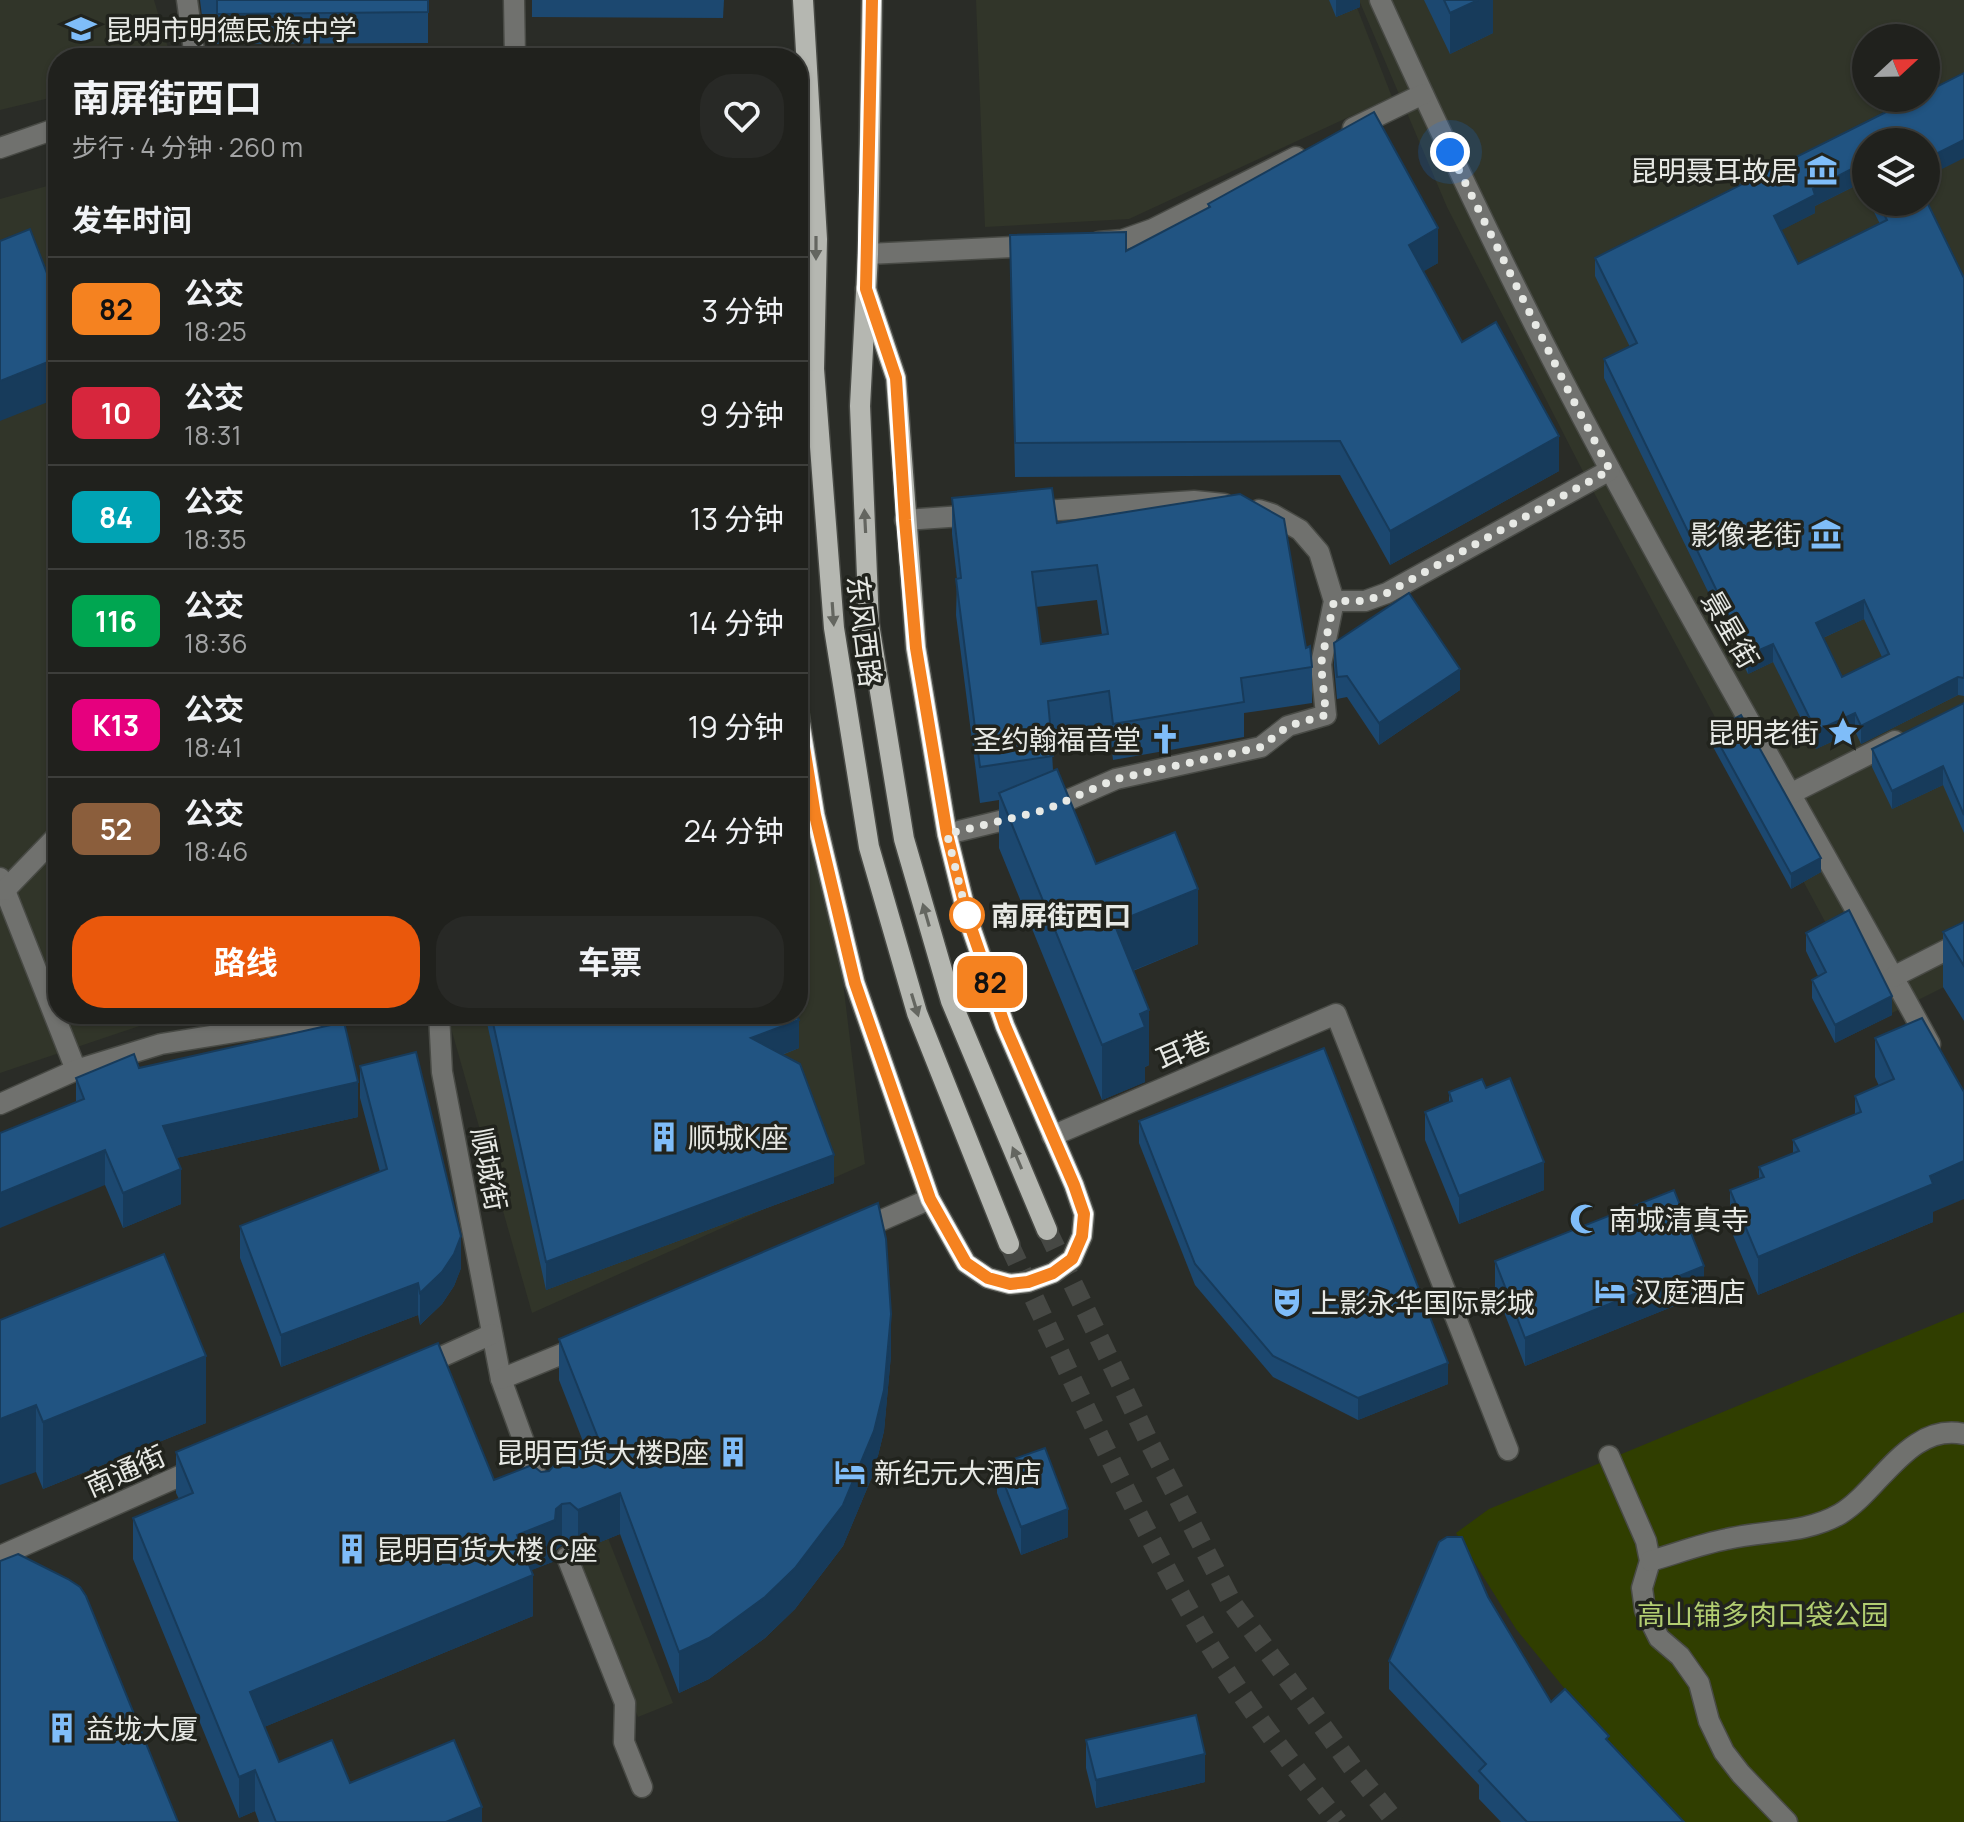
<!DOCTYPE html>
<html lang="zh">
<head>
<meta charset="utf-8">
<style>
	:root { --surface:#20211d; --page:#282926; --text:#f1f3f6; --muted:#a2a3a4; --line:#3d3e3b; --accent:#ea580c }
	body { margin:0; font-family:Manrope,"Noto Sans SC",sans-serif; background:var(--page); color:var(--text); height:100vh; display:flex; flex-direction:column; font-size:30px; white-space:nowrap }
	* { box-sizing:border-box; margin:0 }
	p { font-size:26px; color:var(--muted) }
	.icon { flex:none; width:44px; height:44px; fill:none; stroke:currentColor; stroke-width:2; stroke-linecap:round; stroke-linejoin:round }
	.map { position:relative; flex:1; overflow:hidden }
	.details { position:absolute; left:48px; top:48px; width:760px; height:976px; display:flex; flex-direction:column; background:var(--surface); border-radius:32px; box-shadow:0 2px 6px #0004,0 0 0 2px var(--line) }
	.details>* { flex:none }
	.badge { padding:0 16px; border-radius:12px; font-size:28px; line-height:52px }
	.needle { width:52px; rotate:68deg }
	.tools { position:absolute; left:1852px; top:24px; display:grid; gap:16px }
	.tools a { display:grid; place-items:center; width:88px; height:88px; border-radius:50%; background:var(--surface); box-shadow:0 2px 6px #0004,0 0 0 2px var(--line); font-size:40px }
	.you { position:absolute; width:40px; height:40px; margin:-20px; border:6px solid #fff; border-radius:50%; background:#1a73e8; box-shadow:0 0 0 12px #1a73e833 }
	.map>.badge { position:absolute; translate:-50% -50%; box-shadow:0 0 0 4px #fff }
	h2 { padding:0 24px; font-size:30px; line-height:72px }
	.round { display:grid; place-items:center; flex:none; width:84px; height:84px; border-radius:32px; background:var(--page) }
	.overview { display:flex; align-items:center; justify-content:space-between; height:136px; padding:0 24px }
	h1 { font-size:38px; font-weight:700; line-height:60px }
	.action { display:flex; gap:16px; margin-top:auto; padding:16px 24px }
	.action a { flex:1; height:92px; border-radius:32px; background:var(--accent); color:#fff; font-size:32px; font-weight:700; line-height:92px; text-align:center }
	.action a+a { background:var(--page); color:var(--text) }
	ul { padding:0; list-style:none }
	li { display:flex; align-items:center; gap:24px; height:104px; padding:0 24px; border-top:2px solid var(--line) }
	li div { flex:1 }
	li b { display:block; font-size:30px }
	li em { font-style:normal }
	li .badge { min-width:88px; font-weight:700; text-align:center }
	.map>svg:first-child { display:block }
</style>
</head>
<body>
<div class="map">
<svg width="1964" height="1822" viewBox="0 0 1964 1822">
	<rect width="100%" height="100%" fill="#2a2c27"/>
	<g fill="#313529" fill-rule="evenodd">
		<path d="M0,0H154L171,58H58V96L0,110Z"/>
		<path d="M976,0H1354L1392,97L1129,219L985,227Z"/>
		<path d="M1359,0H1964V977L1878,1020L1591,487L1447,207ZM1866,38H1926V98H1866ZM1866,142H1926V202H1866Z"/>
		<path d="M58,183V1014H175L0,1073V199Z"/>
		<path d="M798,610L865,1164L532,1313L447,1014H798Z"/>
		<path d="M591,1495L673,1703L638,1717L555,1508Z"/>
	</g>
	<path fill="#303e00" d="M1964,1312V1822H1673L1516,1629L1456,1533L1489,1509Z"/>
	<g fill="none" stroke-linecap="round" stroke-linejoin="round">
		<g stroke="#464844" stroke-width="20" stroke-dasharray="20 10" stroke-linecap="butt">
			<path d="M1047,1230L1147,1438L1232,1603L1358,1775L1396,1822"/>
			<path d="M1009,1244C1064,1363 1119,1483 1182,1598C1225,1677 1281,1752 1338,1822"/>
		</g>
		<g stroke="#484a45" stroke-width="23">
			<g id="minor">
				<path d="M187,0L195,58"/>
				<path d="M514,0L515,58"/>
				<path d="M1380,0C1440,132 1502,264 1569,392C1684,612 1811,826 1930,1044"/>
				<path d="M1353,128L1423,94"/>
				<path d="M0,148L58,128"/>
				<path d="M1099,242L1122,240L1153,229L1296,157"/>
				<path d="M868,254L1035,246"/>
				<path d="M1028,512L1194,501L1224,504"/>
				<path d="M905,520L977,515"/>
				<path d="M1334,601H1365L1387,593L1610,470"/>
				<path d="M1792,793L1895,741"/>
				<path d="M947,834L1045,810L1116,779L1261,747L1288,726L1326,715L1321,664L1334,601L1319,552L1300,530L1272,514L1259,510"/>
				<path d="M0,878L76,1070"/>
				<path d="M5,890L58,835"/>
				<path d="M1893,977L1964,941"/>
				<path d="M439,1014L442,1072L501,1379L541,1489"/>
				<path d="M0,1104L76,1070L161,1044L345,1014"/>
				<path d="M1052,1136L1336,1014L1508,1450"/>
				<path d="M857,1231L930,1199"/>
				<path d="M419,1367L492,1334"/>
				<path d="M501,1379L584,1345"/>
				<path d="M1609,1456L1646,1541L1650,1561L1642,1588L1645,1610L1659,1638L1680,1656L1699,1683L1709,1721L1724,1752L1741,1774L1787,1822"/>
				<path d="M0,1556L200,1467"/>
				<path d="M567,1557L625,1703L624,1742L642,1787"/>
				<path d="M1650,1561C1675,1554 1701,1544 1727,1539C1765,1530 1805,1534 1840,1514C1880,1490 1909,1422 1964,1434"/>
			</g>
		</g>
		<g stroke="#484a45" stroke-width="23">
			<g id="major">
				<path d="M803,0L817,239L814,369L834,628L869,847L917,1013L1009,1244"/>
				<path d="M872,0L868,254L860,406L869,624L904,839L951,1001L1047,1230"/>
				<path d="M798,423L811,380"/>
				<path d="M798,710L815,815L855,983L930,1199L966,1263L988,1278L1010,1284L1028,1282L1053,1273L1072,1259L1082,1236L1084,1214L1074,1185L1005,1026L968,919L947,834L916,648L896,378L866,289"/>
			</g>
		</g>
		<use href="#minor" stroke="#70716e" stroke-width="20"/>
		<use href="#major" stroke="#b5b7b1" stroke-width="20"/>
	</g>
	<g fill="#1c4870" fill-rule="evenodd">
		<path d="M200,0H428V43L217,44V24H203Z"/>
		<path d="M532,0H724L723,18L532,17Z"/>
		<path d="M1329,0H1360V7L1336,17Z"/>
		<path d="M1424,0H1493V33L1450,54Z"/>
		<path d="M1866,142V197L1859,184L1815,206V213L1781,230L1798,264L1880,224L1869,202H1926L1964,278V696L1958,695L1861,744L1855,731L1816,749L1773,662L1748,674L1604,378V359L1630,347L1595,276V258ZM1864,619L1882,657L1842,677L1823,638Z"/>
		<path d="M1208,204L1438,263L1423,271L1462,342L1559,471L1390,565L1340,475L1015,477L1010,235L1126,251L1208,208Z"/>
		<path d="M952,498L1057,523L1306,648L1312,667V703L1244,713V737L1113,760L1109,727L1051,736L1053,770L1096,864L1198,944L1133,971L1149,1065L1145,1067V1082L1102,1100L999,848V800L980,803L956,615L957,579L952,534ZM1097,600L1102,635L1041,644L1036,607Z"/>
		<path d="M1334,643L1460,690L1379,745L1347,697L1337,699L1334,665Z"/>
		<path d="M1964,703V833L1943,785L1892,809L1872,767V749Z"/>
		<path d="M1712,731L1821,872L1791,889L1712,745Z"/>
		<path d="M1964,922V1021L1943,987V932Z"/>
		<path d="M1806,933L1892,1015L1835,1043L1812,998V980L1818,976L1806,951Z"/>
		<path d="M485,1014H796L799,1048L782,1055L834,1183L546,1290Z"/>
		<path d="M1922,1018L1933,1222L1758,1295L1730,1228V1190L1759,1178V1167L1793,1153V1140L1855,1114V1096L1879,1086L1875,1077V1038Z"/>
		<path d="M360,1066L461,1268L454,1286L442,1304L420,1325L418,1315L281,1367L240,1258V1226L380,1172L360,1098Z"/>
		<path d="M139,1068L358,1117L176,1158L181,1204L123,1228L105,1185L76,1102V1078Z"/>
		<path d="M1449,1092L1544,1190L1459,1224L1425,1140V1112L1449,1102Z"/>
		<path d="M1139,1121L1448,1384L1358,1420L1273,1377L1195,1285L1139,1143Z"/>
		<path d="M1495,1261L1704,1294L1525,1366L1495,1289Z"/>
		<path d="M0,1320L206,1423L43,1489L36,1472Z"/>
		<path d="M559,1339L891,1355L884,1431L874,1472L843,1546L795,1609L765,1638L709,1679L679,1693L620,1534L578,1551L570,1544L562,1545L556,1550L555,1561L531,1570L533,1616L264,1727L279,1762L482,1822H259L255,1811L239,1818L133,1559V1518L179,1499L176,1493V1452L494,1480L549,1471L584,1444L559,1380Z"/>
		<path d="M997,1465L1068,1537L1021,1555L997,1493Z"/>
		<path d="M1488,1597L1551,1702L1609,1741L1684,1822H1501L1479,1799V1785L1389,1689V1661Z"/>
		<path d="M1086,1740L1205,1782L1096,1808L1086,1768Z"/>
	</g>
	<g fill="#173b5b">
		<path d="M1336,0H1360V7L1336,17Z"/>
		<path d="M1478,0H1493V33L1450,54V13Z"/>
		<path d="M1964,140V158L1926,177V159Z"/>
		<path d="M1859,165V184L1815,206V213L1774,234V216L1813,189Z"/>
		<path d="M1438,228V263L1409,280V245Z"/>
		<path d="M58,358V398L0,421V381Z"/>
		<path d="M1559,436V471L1390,565V531Z"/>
		<path d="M1864,600V619L1816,641V623Z"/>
		<path d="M1773,644V662L1748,674V655Z"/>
		<path d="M1460,669V690L1379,745V723Z"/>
		<path d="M1958,677V695L1861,744V726Z"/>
		<path d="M1855,713V731L1816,749V731Z"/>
		<path d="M1943,766V785L1892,809V791Z"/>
		<path d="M1821,858V872L1791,889V874Z"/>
		<path d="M1198,889V944L1114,978V923Z"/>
		<path d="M1892,996V1015L1835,1043V1025Z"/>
		<path d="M1149,1010V1065L1145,1067V1082L1102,1100V1045L1140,1014Z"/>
		<path d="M799,1020V1048L751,1066V1038Z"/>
		<path d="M358,1082V1117L163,1161V1126Z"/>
		<path d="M105,1150V1185L0,1228V1193Z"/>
		<path d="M834,1155V1183L546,1290V1262Z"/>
		<path d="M1964,1161V1199L1933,1212V1222L1758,1295V1257Z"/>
		<path d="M1544,1162V1190L1459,1224V1196Z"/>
		<path d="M181,1169V1204L123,1228V1193Z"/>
		<path d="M461,1236V1268L454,1286L442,1304L420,1325V1293Z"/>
		<path d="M1704,1266V1294L1525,1366V1338Z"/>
		<path d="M418,1283V1315L281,1367V1335Z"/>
		<path d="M891,1314V1355L884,1431L874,1472L843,1546L795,1609L765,1638L709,1679L679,1693V1652Z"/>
		<path d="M206,1356V1423L43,1489V1422Z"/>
		<path d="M1448,1363V1384L1358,1420V1398Z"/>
		<path d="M36,1405V1472L0,1485V1419Z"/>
		<path d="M620,1493V1534L578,1551V1510Z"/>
		<path d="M562,1504V1545L556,1550L555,1561L517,1576V1535Z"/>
		<path d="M1068,1509V1537L1021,1555V1527Z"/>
		<path d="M533,1575V1616L250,1733V1692Z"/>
		<path d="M1205,1754V1782L1096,1808V1780Z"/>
		<path d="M255,1770V1811L239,1818V1777Z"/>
		<path d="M482,1807V1822H446Z"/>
	</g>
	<g fill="#215482" stroke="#173b5b" stroke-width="2" fill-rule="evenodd">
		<path d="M217,0H428V12L217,14Z"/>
		<path d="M1444,0H1478L1450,13Z"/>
		<path d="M1964,73V140L1926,159V142H1866V179L1859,165L1813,189L1815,195L1774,216L1798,264L1887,220L1878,202H1926V200L1964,278V678L1958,677L1861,726L1855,713L1816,731L1773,644L1748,655L1604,359L1637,343L1595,258L1914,98H1926V92ZM1864,600L1889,654L1842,677L1816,623Z"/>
		<path d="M1374,112L1438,228L1409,245L1462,342L1496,322L1559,436L1390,531L1340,441L1015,443L1010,235L1126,232V251L1210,207L1208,204Z"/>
		<path d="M30,229L58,302V358L0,381V241Z"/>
		<path d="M1052,488L1057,523L1240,494L1284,519L1306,648L1310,646L1312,667L1241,678L1244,702L1113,724L1109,691L1048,701L1053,756L980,767L956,579L961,578L952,498ZM1097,565L1108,634L1041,644L1032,572Z"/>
		<path d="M1409,593L1460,669L1379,723L1347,676L1337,677L1334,643Z"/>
		<path d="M1964,703V815L1943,766L1892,791L1872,749Z"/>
		<path d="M1741,715L1821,858L1791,874L1712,731Z"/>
		<path d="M1057,769L1096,864L1175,832L1198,889L1114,923L1149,1010L1140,1014L1145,1027L1102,1045L999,793Z"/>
		<path d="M1849,910L1892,996L1835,1025L1812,980L1826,972L1806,933Z"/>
		<path d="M1964,922V966L1943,932Z"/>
		<path d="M491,1014H796L799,1020L751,1038L800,1064L834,1155L546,1262Z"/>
		<path d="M1922,1018L1964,1092V1161L1930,1176L1933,1184L1758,1257L1730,1190L1764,1177L1759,1167L1799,1151L1793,1140L1861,1112L1855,1096L1894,1079L1875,1038Z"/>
		<path d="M344,1022L358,1082L163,1126L181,1169L123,1193L105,1150L0,1193V1133L84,1099L76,1078L134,1054L139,1068Z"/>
		<path d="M1324,1048L1448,1363L1358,1398L1273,1356L1195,1264L1139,1121Z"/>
		<path d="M416,1052L461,1236L454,1254L442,1272L420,1293L418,1283L281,1335L240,1226L387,1169L360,1066Z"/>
		<path d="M1510,1078L1544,1162L1459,1196L1425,1112L1452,1101L1449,1092L1482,1079L1486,1088Z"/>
		<path d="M1674,1190L1704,1266L1525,1338L1495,1261Z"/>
		<path d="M878,1203L886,1239L891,1314L884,1390L874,1431L843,1505L795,1568L765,1597L709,1638L679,1652L620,1493L578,1510L570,1503L562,1504L556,1509L555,1520L517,1535L533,1575L250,1692L279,1762L332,1740L350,1783L454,1740L482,1807L446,1822H276L255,1770L239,1777L133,1518L193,1493L176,1452L438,1343L494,1480L532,1465L541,1472L549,1471L557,1462L556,1455L598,1438L559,1339Z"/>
		<path d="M164,1254L206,1356L43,1422L36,1405L0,1419V1320Z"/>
		<path d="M1045,1448L1068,1509L1021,1527L997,1465Z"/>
		<path d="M1447,1537H1462L1488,1597L1551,1702L1565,1689L1609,1736L1606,1739L1684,1822H1527L1479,1771L1486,1764L1389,1661L1439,1542Z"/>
		<path d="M18,1554L68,1579L80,1587L86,1596L178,1822H0V1561Z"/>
		<path d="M1196,1715L1205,1754L1096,1780L1086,1740Z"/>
	</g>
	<defs><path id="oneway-solid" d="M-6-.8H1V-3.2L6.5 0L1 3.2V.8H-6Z" transform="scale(2)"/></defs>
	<g fill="#646660">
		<use href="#oneway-solid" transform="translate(816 248) rotate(90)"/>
		<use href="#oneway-solid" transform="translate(865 521) rotate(-93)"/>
		<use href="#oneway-solid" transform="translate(833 614) rotate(86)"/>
		<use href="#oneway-solid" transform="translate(926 915) rotate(-106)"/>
		<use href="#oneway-solid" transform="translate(915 1005) rotate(73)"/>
		<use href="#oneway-solid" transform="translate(1017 1158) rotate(-113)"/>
	</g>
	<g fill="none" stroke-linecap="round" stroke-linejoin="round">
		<g stroke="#fff" stroke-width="18">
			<path id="line" d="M798,710L815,815L855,983L930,1199L966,1263L988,1278L1010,1284L1028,1282L1053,1273L1072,1259L1082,1236L1084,1214L1074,1185L1005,1026L968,919L947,834L916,648L905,520L896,378L866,289L872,0"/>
		</g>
		<use href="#line" stroke="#f58220" stroke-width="12"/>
		<path stroke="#e7e9e5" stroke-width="8" stroke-dasharray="0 14.4" d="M967,915L968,919L947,834L1045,810L1116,779L1261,747L1288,726L1326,715L1321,664L1334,601H1365L1387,593L1610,470L1568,390L1450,152"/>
	</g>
	<defs>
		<g id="school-bare" transform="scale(2.4)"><path d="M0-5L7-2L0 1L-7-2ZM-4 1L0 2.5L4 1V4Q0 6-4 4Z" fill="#7fbdf9" stroke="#21231d" stroke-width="2.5" paint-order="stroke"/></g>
		<g id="museum-bare" transform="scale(2.4)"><path d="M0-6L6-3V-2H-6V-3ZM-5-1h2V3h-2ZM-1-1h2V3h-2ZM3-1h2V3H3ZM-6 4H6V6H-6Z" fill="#7fbdf9" stroke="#21231d" stroke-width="2.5" paint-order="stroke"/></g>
		<g id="sight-bare" transform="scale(2.4)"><path d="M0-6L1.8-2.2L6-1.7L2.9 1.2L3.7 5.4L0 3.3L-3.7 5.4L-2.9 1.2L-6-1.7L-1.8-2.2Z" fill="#7fbdf9" stroke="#21231d" stroke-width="2.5" paint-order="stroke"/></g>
		<g id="church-bare" transform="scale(2.4)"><path d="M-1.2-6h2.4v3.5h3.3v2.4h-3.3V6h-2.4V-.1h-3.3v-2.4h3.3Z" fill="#7fbdf9" stroke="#21231d" stroke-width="2.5" paint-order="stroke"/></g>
		<g id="building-bare" transform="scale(2.4)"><path d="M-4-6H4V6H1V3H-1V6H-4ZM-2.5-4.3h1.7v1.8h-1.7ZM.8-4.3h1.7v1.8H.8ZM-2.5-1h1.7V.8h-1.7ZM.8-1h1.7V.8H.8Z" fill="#7fbdf9" stroke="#21231d" stroke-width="2.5" paint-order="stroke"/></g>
		<g id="mosque-bare" transform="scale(2.4)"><path d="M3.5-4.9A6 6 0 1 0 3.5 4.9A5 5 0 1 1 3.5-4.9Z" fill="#7fbdf9" stroke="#21231d" stroke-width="2.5" paint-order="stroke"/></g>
		<g id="hotel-bare" transform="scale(2.4)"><path d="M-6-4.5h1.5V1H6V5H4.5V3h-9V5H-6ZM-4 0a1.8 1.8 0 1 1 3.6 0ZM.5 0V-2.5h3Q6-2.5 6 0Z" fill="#7fbdf9" stroke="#21231d" stroke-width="2.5" paint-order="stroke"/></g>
		<g id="theatre-bare" transform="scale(2.4)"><path d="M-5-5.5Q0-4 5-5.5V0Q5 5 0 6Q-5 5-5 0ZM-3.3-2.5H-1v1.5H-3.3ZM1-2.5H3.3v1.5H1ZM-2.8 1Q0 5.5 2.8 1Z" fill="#7fbdf9" stroke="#21231d" stroke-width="2.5" paint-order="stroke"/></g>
	</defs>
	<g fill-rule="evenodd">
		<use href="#school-bare" x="81" y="29"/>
		<use href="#museum-bare" x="1822" y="170"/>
		<use href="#museum-bare" x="1826" y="534"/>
		<use href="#sight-bare" x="1843" y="732"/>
		<use href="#church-bare" x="1165" y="739"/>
		<use href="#building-bare" x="664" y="1137"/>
		<use href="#mosque-bare" x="1585" y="1219"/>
		<use href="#hotel-bare" x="1610" y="1291"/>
		<use href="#theatre-bare" x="1287" y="1302"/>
		<use href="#building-bare" x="733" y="1452"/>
		<use href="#hotel-bare" x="850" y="1472"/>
		<use href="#building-bare" x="352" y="1549"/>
		<use href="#building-bare" x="62" y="1728"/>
	</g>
	<circle fill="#fff" stroke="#f58220" stroke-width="4" cx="967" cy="915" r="16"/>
	<g text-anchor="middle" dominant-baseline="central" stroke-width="7" stroke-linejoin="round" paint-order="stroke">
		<g font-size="28" fill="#e7e9e5" stroke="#21231d" text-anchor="start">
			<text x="105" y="29">昆明市明德民族中学</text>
			<text x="1798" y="170" text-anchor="end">昆明聂耳故居</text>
			<text x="1802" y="534" text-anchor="end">影像老街</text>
			<text x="1819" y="732" text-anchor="end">昆明老街</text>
			<text x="1141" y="739" text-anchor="end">圣约翰福音堂</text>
			<text x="688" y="1137">顺城K座</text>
			<text x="1609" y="1219">南城清真寺</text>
			<text x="1634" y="1291">汉庭酒店</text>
			<text x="1311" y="1302">上影永华国际影城</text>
			<text x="709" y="1452" text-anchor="end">昆明百货大楼B座</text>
			<text x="874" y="1472">新纪元大酒店</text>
			<text x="376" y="1549">昆明百货大楼 C座</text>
			<text x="86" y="1728">益垅大厦</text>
		</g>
		<g font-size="28" fill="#e7e9e5" stroke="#21231d">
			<text transform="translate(1731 629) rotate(60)">景星街</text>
			<text transform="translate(865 631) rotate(83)">东风西路</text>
			<text transform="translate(1183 1049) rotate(-23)">耳巷</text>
			<text transform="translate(490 1169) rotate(79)">顺城街</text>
			<text transform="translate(125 1470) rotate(-24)">南通街</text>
		</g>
		<g font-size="28" font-weight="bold" fill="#e7e9e5" stroke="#21231d" text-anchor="start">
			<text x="991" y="915">南屏街西口</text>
		</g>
		<g font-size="28" fill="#b2ce71" stroke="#21231d">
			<text x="1763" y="1614">高山铺多肉口袋公园</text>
		</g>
	</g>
</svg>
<div class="tools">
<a><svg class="needle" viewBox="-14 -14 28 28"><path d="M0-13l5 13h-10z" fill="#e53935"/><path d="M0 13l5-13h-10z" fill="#a2a3a4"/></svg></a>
<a><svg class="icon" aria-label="layers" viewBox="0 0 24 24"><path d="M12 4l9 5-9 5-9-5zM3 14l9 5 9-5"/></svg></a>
</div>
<div class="you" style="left:1450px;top:152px"></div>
<b class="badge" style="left:990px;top:982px;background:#f58220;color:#111">82</b>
<section class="details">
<div class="overview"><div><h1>南屏街西口</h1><p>步行 · 4 分钟 · 260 m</p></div><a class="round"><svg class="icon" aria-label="heart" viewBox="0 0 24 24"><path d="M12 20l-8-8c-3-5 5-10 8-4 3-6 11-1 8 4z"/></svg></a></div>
<h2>发车时间</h2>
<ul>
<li><span class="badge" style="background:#f58220;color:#111">82</span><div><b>公交</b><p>18:25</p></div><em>3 分钟</em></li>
<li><span class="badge" style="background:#d7263d;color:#fff">10</span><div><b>公交</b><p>18:31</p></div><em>9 分钟</em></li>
<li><span class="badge" style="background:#00a3b4;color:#fff">84</span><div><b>公交</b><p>18:35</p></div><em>13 分钟</em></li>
<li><span class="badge" style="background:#00a651;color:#fff">116</span><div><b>公交</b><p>18:36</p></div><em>14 分钟</em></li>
<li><span class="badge" style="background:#e6007e;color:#fff">K13</span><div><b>公交</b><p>18:41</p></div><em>19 分钟</em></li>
<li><span class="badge" style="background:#8b5e3c;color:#fff">52</span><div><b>公交</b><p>18:46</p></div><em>24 分钟</em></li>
</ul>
<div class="action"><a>路线</a><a>车票</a></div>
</section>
</div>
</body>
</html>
